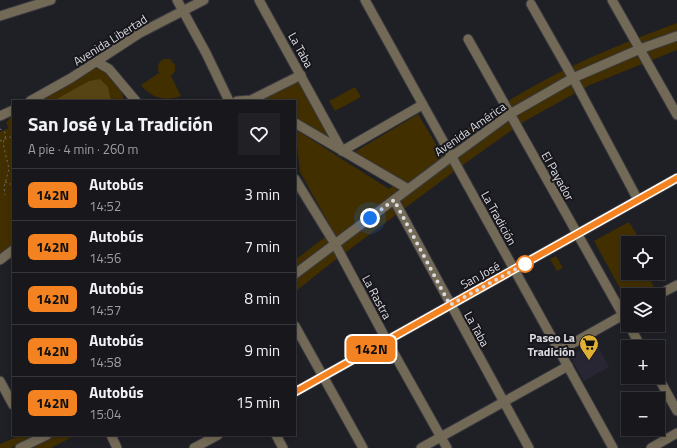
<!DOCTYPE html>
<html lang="es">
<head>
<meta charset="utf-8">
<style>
	:root { --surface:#17171c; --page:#202025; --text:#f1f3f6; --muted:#9e9fa3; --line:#36363b }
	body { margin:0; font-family:"Titillium Web",sans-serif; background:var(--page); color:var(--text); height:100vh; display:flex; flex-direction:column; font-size:15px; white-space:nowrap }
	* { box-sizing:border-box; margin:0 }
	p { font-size:13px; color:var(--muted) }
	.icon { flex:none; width:22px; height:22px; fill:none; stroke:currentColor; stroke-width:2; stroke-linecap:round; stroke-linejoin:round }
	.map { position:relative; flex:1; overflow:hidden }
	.side { position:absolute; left:12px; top:100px; width:284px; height:336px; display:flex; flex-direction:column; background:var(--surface); border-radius:0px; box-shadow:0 2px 6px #0003,0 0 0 1px var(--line) }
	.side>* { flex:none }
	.badge { padding:0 8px; border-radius:6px; font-size:14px; line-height:26px }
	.buttons { position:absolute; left:621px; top:236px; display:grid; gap:8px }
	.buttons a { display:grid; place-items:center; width:44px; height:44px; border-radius:0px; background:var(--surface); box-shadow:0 2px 6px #0003,0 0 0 1px var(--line); font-size:20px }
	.you { position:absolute; width:20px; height:20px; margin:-10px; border:3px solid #fff; border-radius:50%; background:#1a73e8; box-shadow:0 0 0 6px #1a73e833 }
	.map>.badge { position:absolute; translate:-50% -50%; box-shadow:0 0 0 2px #fff }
	.round { display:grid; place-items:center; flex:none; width:42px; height:42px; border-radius:0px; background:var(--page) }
	.headline { display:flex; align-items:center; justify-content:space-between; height:68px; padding:0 16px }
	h1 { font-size:19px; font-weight:700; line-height:30px }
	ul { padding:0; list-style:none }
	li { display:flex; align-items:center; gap:12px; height:52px; padding:0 16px; border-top:1px solid var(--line) }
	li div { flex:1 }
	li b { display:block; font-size:15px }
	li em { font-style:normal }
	li .badge { min-width:44px; font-weight:700; text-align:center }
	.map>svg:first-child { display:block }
</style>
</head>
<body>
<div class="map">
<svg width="677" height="448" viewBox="0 0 677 448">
	<rect width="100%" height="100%" fill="#1f1f26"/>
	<path fill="#272632" d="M595,341L609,367L584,381L570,356Z"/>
	<g fill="#412f00">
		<path d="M677,23V32L584,69L534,94L503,114L295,271V260L333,231L300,172L295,129L389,189L401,181L353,153L418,114L440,151C508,91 592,54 677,23Z"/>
		<path d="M677,39V50L590,85L525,121L467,162L330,264L295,292V278L504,122L583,77Z"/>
		<path d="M164,59H170L175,65V71L171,76L181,96C165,102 151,98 141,85L159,73C157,67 158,61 164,59Z"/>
		<path d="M99,68L106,70L121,88L124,101H37L94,69Z"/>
		<path d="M300,81L332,141L295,119V101H264L262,100Z"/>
		<path d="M355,87L361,97L335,111L329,101Z"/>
		<path d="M13,114V246L0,256V132L9,128L6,123Z"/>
		<path d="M629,222L642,243H628V273H646L655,288L643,295L638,287L627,294L621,290L594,241Z"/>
		<path d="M556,256L563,268L557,271L550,259Z"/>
		<path d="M21,435H40L11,448H0V444Z"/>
		<path d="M53,435H76L51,448H27Z"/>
	</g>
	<path fill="#574415" d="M100,79L108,87L111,101L55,100L89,81Z"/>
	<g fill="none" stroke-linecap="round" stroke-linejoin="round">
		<g stroke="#393940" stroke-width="11">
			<g id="minor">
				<path d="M177,0L206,53L229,101"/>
				<path d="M259,0L342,151"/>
				<path d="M365,0L613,448"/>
				<path d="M612,0L677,115"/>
				<path d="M531,4L573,78L638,200"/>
				<path d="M0,16L51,0"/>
				<path d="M468,39L628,324"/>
				<path d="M97,62L109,69L136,101"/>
				<path d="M30,101L71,78L140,33L204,0"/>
				<path d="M237,101L251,100L301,75"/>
				<path d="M0,116L13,110"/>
				<path d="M295,123L408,189"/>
				<path d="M342,151L422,105"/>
				<path d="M295,179L335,244L387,341L447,448"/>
				<path d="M394,200L529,448"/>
				<path d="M0,260L13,250"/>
				<path d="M295,274L451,157L510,114L573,78L640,49L677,36"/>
				<path d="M658,295L677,285"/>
				<path d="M629,325L641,347"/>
				<path d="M295,326L363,448"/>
				<path d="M559,351L623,315"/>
				<path d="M658,377L677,411"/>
				<path d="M0,381L13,405"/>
				<path d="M295,392L677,178"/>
				<path d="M111,435L117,448"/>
				<path d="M276,435L283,448"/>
				<path d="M20,448L47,435"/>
				<path d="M194,448L218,435"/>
				<path d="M421,448L568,366"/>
				<path d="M651,448L677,433"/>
			</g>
		</g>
		<g stroke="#6d6d73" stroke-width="1" stroke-dasharray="2 3" stroke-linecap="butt">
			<path d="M0,129L4,131L6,135L3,143L9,169L4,187L5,195"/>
			<path d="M0,141L13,136"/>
			<path d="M5,182L13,185"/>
		</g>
		<use href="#minor" stroke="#726956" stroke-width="9"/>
	</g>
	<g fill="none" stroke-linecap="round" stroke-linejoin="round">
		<g stroke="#fff" stroke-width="9">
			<path id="line" d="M295,392L677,178"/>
		</g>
		<use href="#line" stroke="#f58220" stroke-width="6"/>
		<path stroke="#dcdce0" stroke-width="4" stroke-dasharray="0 7.2" d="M370,218L394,200L450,305L525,264"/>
	</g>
	<defs>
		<g id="supermarket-pin" transform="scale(1)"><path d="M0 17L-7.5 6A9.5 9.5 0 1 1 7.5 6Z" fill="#e0b034" stroke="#16161c"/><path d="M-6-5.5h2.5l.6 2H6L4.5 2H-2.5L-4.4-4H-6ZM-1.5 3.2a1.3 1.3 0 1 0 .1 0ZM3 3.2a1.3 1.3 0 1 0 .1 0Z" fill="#111"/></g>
	</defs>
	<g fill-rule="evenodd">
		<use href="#supermarket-pin" x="589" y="344"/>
	</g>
	<circle fill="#fff" stroke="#f58220" stroke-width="2" cx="525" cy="264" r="8"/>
	<g text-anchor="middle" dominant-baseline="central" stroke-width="4" stroke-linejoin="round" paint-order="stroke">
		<g font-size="12" fill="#dcdce0" stroke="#16161c">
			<text transform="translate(110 40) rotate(-32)">Avenida Libertad</text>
			<text transform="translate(301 50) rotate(61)">La Taba</text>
			<text transform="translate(470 129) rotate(-35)">Avenida América</text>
			<text transform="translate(558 176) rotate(61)">El Payador</text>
			<text transform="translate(499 218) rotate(61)">La Tradición</text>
			<text transform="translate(480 275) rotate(-29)">San José</text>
			<text transform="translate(377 297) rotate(62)">La Rastra</text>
			<text transform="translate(477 329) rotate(61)">La Taba</text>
		</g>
		<g font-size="12" font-weight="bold" fill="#dcdce0" stroke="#16161c" text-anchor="end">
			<text x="575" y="337">Paseo La<tspan x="575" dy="14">Tradición</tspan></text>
		</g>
	</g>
</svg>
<div class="buttons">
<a><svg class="icon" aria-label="locate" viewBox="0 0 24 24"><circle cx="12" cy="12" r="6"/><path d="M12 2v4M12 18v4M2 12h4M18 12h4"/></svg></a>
<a><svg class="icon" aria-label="layers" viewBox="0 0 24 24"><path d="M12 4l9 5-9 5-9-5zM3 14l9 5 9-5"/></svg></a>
<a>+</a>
<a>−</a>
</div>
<div class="you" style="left:370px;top:218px"></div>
<b class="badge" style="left:371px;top:349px;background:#f58220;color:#111">142N</b>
<section class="side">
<div class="headline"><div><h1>San José y La Tradición</h1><p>A pie · 4 min · 260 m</p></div><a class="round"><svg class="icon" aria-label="heart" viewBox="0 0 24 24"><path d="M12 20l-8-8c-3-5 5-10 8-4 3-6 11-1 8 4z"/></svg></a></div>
<ul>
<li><span class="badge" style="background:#f58220;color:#111">142N</span><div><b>Autobús</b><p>14:52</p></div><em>3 min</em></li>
<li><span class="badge" style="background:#f58220;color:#111">142N</span><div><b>Autobús</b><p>14:56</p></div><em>7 min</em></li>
<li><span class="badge" style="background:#f58220;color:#111">142N</span><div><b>Autobús</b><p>14:57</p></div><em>8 min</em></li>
<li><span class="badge" style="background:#f58220;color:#111">142N</span><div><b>Autobús</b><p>14:58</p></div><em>9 min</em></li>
<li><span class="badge" style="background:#f58220;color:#111">142N</span><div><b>Autobús</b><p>15:04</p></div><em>15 min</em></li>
</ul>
</section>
</div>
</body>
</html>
